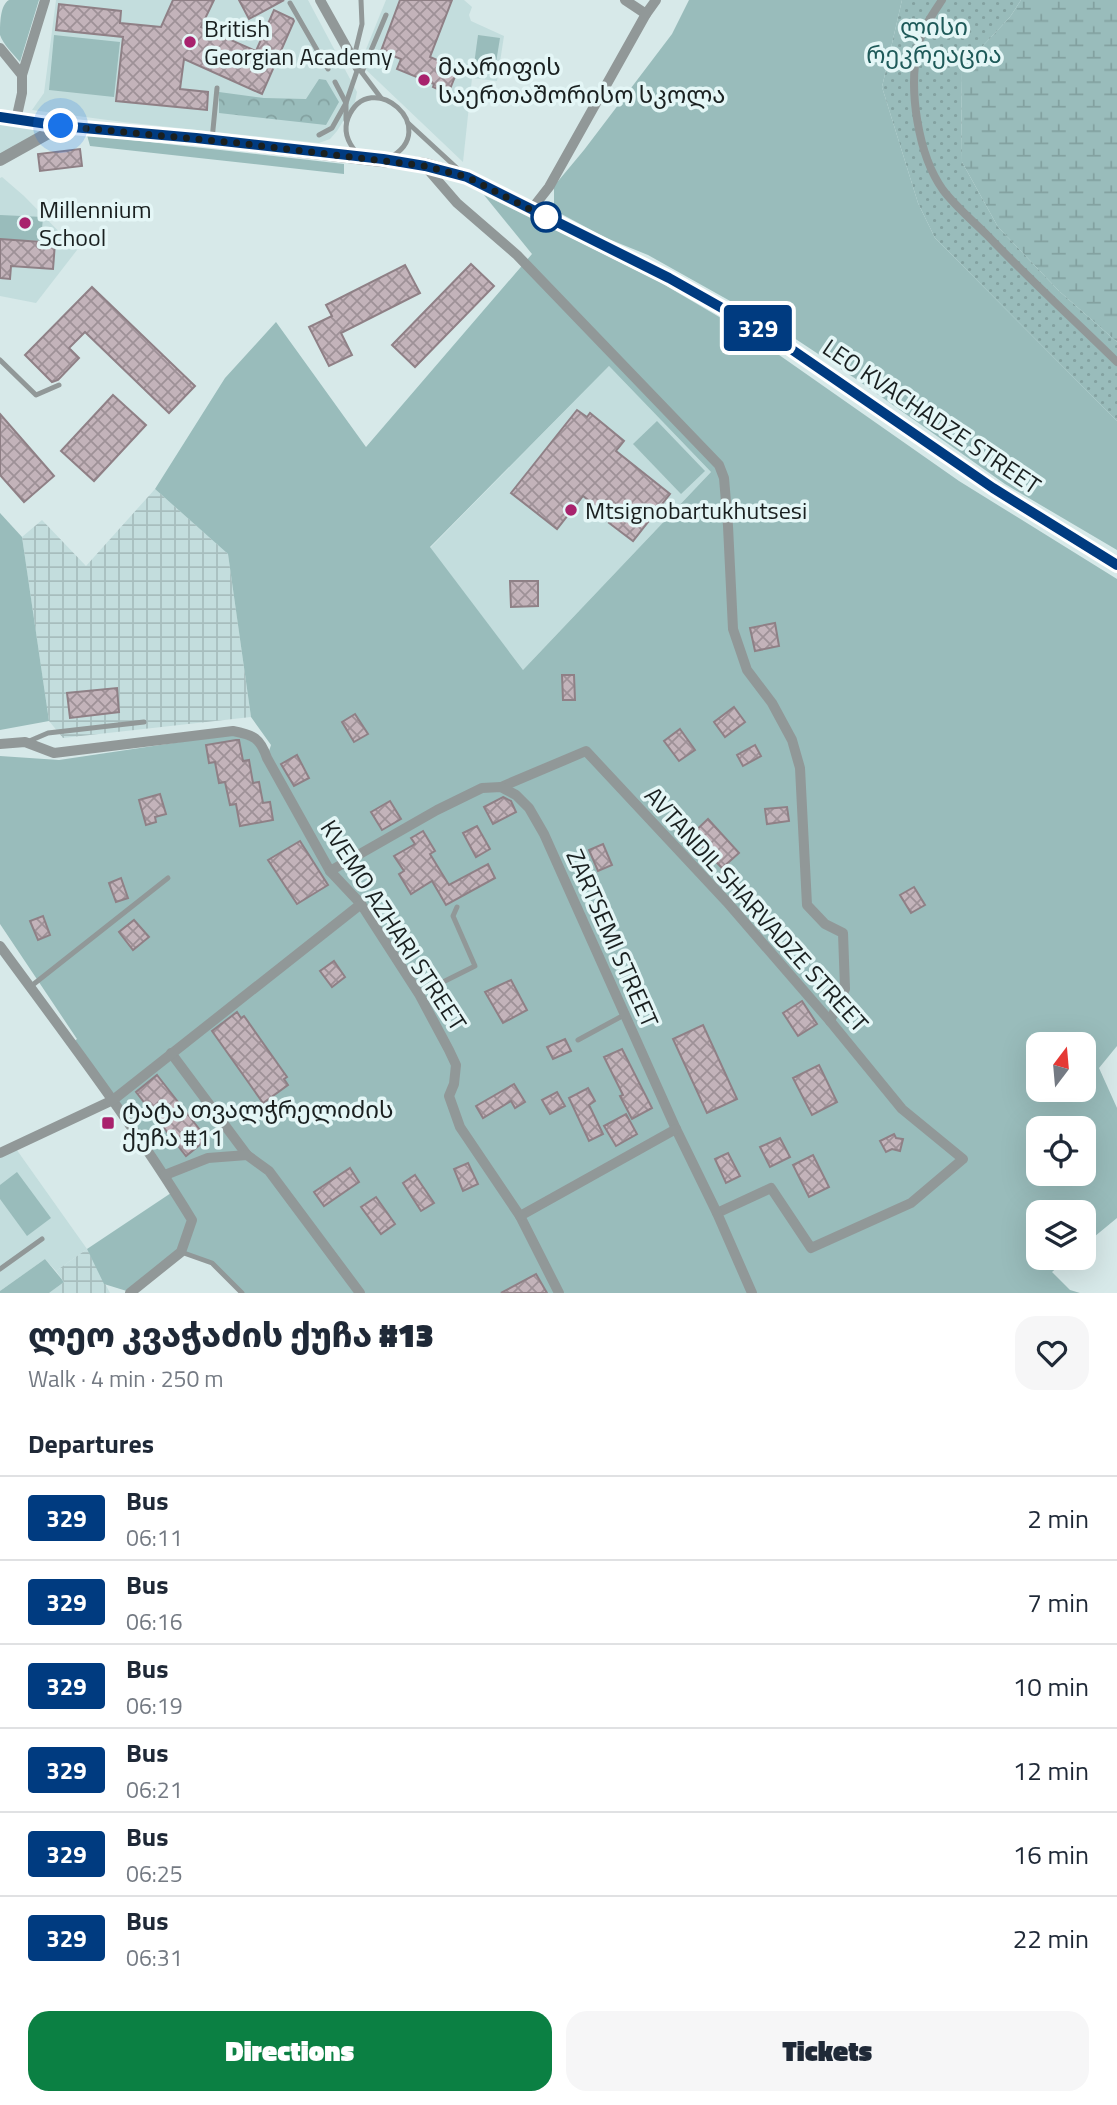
<!DOCTYPE html>
<html lang="en">
<head>
<meta charset="utf-8">
<style>
	:root { --surface:#fff; --page:#f6f6f7; --text:#1f2937; --muted:#747a83; --line:#e0e1e3; --accent:#0b8043 }
	body { margin:0; font-family:"Titillium Web","Noto Sans Georgian",sans-serif; background:var(--page); color:var(--text); height:100vh; display:flex; flex-direction:column; font-size:26px; white-space:nowrap }
	* { box-sizing:border-box; margin:0 }
	p { font-size:23px; color:var(--muted) }
	.icon { flex:none; width:38px; height:38px; fill:none; stroke:currentColor; stroke-width:2; stroke-linecap:round; stroke-linejoin:round }
	.map { position:relative; height:1293px; overflow:hidden }
	.sheet { display:flex; flex-direction:column; background:var(--surface); flex:1 }
	.sheet>* { flex:none }
	.badge { padding:0 14px; border-radius:5px; font-size:24px; line-height:46px }
	.needle { width:46px; rotate:16deg }
	.controls { position:absolute; left:1026px; top:1032px; display:grid; gap:14px }
	.controls a { display:grid; place-items:center; width:70px; height:70px; border-radius:14px; background:var(--surface); box-shadow:0 7px 28px #0002; font-size:35px }
	.you { position:absolute; width:35px; height:35px; margin:-18px; border:5px solid #fff; border-radius:50%; background:#1a73e8; box-shadow:0 0 0 10px #1a73e833 }
	.map>.badge { position:absolute; translate:-50% -50%; box-shadow:0 0 0 4px #fff }
	h2 { padding:0 28px; font-size:26px; line-height:63px }
	.round { display:grid; place-items:center; flex:none; width:74px; height:74px; border-radius:21px; background:var(--page) }
	.head { display:flex; align-items:center; justify-content:space-between; height:119px; padding:0 28px }
	h1 { font-size:33px; font-weight:800; line-height:52px }
	.primary-button { display:flex; gap:14px; margin-top:auto; padding:14px 28px }
	.primary-button a { flex:1; height:80px; border-radius:21px; background:var(--accent); color:#fff; font-size:28px; font-weight:800; line-height:80px; text-align:center }
	.primary-button a+a { background:var(--page); color:var(--text) }
	ul { padding:0; list-style:none }
	li { display:flex; align-items:center; gap:21px; height:84px; padding:0 28px; border-top:2px solid var(--line) }
	li div { flex:1 }
	li b { display:block; font-size:26px }
	li em { font-style:normal }
	li .badge { min-width:77px; font-weight:700; text-align:center }
	.map>svg:first-child { display:block }
</style>
</head>
<body>
<div class="map">
<svg width="1117" height="1293" viewBox="0 0 1117 1293">
	<defs>
		<pattern id="industrial-grid" width="8" height="8" patternUnits="userSpaceOnUse" patternTransform="scale(1.75)"><rect width="8" height="8" fill="#c3dddd"/><path d="M0 4h8M4 0v8" fill="none" stroke="#a7bdbd"/></pattern>
		<pattern id="forest-crowns" width="20" height="18" patternUnits="userSpaceOnUse" patternTransform="scale(1.75)"><rect width="20" height="18" fill="#99bcbb"/><path d="M2 6a3 3 0 1 1 6 0M12 15a3 3 0 1 1 6 0" fill="none" stroke="#83a1a0"/></pattern>
		<pattern id="wetland-marsh" width="20" height="14" patternUnits="userSpaceOnUse" patternTransform="scale(1.75)"><rect width="20" height="14" fill="#99bcbb"/><path d="M1 5h8M5 5V1M11 12h8M15 12V8" fill="none" stroke="#83a1a0"/></pattern>
		<pattern id="park-dots" width="8" height="8" patternUnits="userSpaceOnUse" patternTransform="scale(1.75)"><rect width="8" height="8" fill="#99bcbb"/><path d="M2 2h.1M6 6h.1" fill="none" stroke="#83a1a0" stroke-width="1.8" stroke-linecap="round"/></pattern>
		<pattern id="building-cross-hatch" width="8" height="8" patternUnits="userSpaceOnUse" patternTransform="scale(1.75)"><rect width="8" height="8" fill="#c3b3ba"/><path d="M0 0l8 8M0 8l8-8" fill="none" stroke="#9e9197"/></pattern>
	</defs>
	<rect width="100%" height="100%" fill="#d7e9e9"/>
	<g fill="#c3dddd">
		<path d="M56,0H308L357,92L355,102L337,131L330,139L319,143L123,122L32,110L44,93Z"/>
		<path d="M386,0H464L472,7L469,15L471,21L504,36L497,81L472,78L463,162L360,64Z"/>
		<path d="M0,117L61,126L0,160Z"/>
		<path d="M2,177L24,196L77,250L36,303L0,296V178Z"/>
		<path d="M609,366L711,472L523,670L430,548Z"/>
		<path d="M14,1146L87,1249L56,1271L45,1259L0,1291V1153Z"/>
	</g>
	<g fill="url(#industrial-grid)">
		<path d="M155,489L228,554L251,717L63,738L49,721L22,537L42,520L86,566Z"/>
		<path d="M87,1249L110,1293H49L64,1282L56,1271Z"/>
	</g>
	<g fill="#99bcbb" fill-rule="evenodd">
		<path d="M9,0H39L20,62C14,55 3,44 0,35C0,24 0,5 9,0Z"/>
		<path d="M689,0H902L882,87L918,203L935,238L1117,421V550L1005,484L856,379L782,330L648,255L606,238L554,210V186L584,150L672,34Z"/>
		<path d="M54,35L120,42L114,97L49,90Z"/>
		<path d="M478,35L500,38L494,75L473,72Z"/>
		<path d="M87,135L344,164V174L90,146Z"/>
		<path d="M484,195L658,281L755,338L959,481L1117,579V1046L1099,1068L1117,1108V1218L1083,1246V1213H1038V1258H1068L1052,1272L1070,1290L1080,1293H242L212,1263L181,1252L130,1292L104,1284L87,1249L174,1191L72,1043L77,1039L0,924V756L59,760L234,734L256,743L267,757L271,745L251,717L228,554L155,489L225,378L276,322L366,447L532,254ZM609,366L711,472L523,670L430,547ZM1038,1045H1083V1090H1038ZM1038,1129H1083V1174H1038Z"/>
		<path d="M0,215L43,217L41,241L0,239Z"/>
		<path d="M657,421L705,471L681,494L633,444Z"/>
		<path d="M0,513L22,537L49,721L0,730Z"/>
		<path d="M17,1172L51,1218L27,1236L0,1199V1185Z"/>
		<path d="M45,1259L64,1282L49,1293H0V1291Z"/>
	</g>
	<path fill="url(#forest-crowns)" d="M319,79L326,80L339,102L326,125L219,113V92L264,98L306,99Z"/>
	<path fill="url(#wetland-marsh)" d="M1021,0H1117V342L1059,291L998,227L962,162L961,69L1010,17Z"/>
	<path fill="url(#park-dots)" d="M902,0H1021L1010,17L961,69L962,162L998,227L1059,291L1117,342V421L935,238L918,203L882,87Z"/>
	<g fill="url(#building-cross-hatch)" stroke="#8f8086" stroke-width="2">
		<path d="M173,0H214L201,27L256,51L274,10L293,19L294,21L262,94L184,59L180,89L208,92L207,110L116,101L123,37L56,30L59,4L121,11L120,23L161,27Z"/>
		<path d="M239,0H284L249,19Z"/>
		<path d="M400,0H452L430,57L458,69L448,94L433,87L434,84L397,69L401,59L381,51Z"/>
		<path d="M80,149L82,166L40,171L38,154Z"/>
		<path d="M0,239L55,243L53,269L11,266L10,279L0,278Z"/>
		<path d="M471,264L494,286L415,367L392,345Z"/>
		<path d="M405,265L420,293L341,333L352,355L329,366L309,327L332,316L326,305Z"/>
		<path d="M92,287L195,386L169,413L85,332L69,348L79,358L58,380L52,382L25,355Z"/>
		<path d="M113,395L146,425L94,481L61,451Z"/>
		<path d="M577,410L587,417L590,413L624,441L616,451L670,494L633,541L609,523L613,519L583,496L557,529L511,493Z"/>
		<path d="M0,414L54,476L24,502L0,475Z"/>
		<path d="M510,581H538V606L511,607Z"/>
		<path d="M775,623L779,646L755,651L750,628Z"/>
		<path d="M562,675H574L575,700H563Z"/>
		<path d="M117,688L119,712L70,718L67,693Z"/>
		<path d="M734,707L745,722L725,737L714,722Z"/>
		<path d="M355,714L368,734L354,742L342,722Z"/>
		<path d="M680,729L695,750L679,761L664,741Z"/>
		<path d="M236,740H239L243,761L249,760L253,783L259,782L263,803L270,802L273,820L240,826L236,804L230,805L225,782L219,783L215,762L209,763L206,745Z"/>
		<path d="M755,745L761,756L743,766L737,755Z"/>
		<path d="M297,755L309,778L294,786L281,764Z"/>
		<path d="M160,794L166,814L155,817L156,822L146,825L139,800Z"/>
		<path d="M503,797L511,801L516,812L493,824L484,807Z"/>
		<path d="M390,801L401,819L382,830L371,812Z"/>
		<path d="M787,807L789,821L767,824L765,809Z"/>
		<path d="M708,819L739,853L722,868L691,835Z"/>
		<path d="M477,826L490,849L476,857L463,833Z"/>
		<path d="M423,831L435,851L430,854L449,885L488,864L495,878L446,905L432,881L411,894L399,874L404,871L394,856L415,844L411,838Z"/>
		<path d="M300,841L328,885L297,904L268,860Z"/>
		<path d="M603,844L612,865L598,871L589,850Z"/>
		<path d="M121,878L128,898L116,902L109,883Z"/>
		<path d="M914,887L925,905L911,913L900,895Z"/>
		<path d="M43,916L50,935L38,940L30,921Z"/>
		<path d="M134,920L149,937L133,950L119,932Z"/>
		<path d="M334,961L345,977L332,987L320,971Z"/>
		<path d="M511,980L527,1010L503,1023L485,992Z"/>
		<path d="M802,1001L817,1024L798,1036L783,1013Z"/>
		<path d="M237,1012L241,1018L244,1016L287,1077L284,1079L288,1085L263,1103L212,1031Z"/>
		<path d="M703,1025L737,1099L707,1113L673,1039Z"/>
		<path d="M565,1039L571,1051L553,1059L547,1047Z"/>
		<path d="M622,1049L652,1108L632,1119L620,1096L623,1095L604,1057Z"/>
		<path d="M819,1065L837,1102L812,1115L793,1078Z"/>
		<path d="M157,1075L207,1139L186,1156L136,1092Z"/>
		<path d="M514,1084L525,1102L515,1108L511,1101L483,1118L476,1106Z"/>
		<path d="M588,1088L595,1101L589,1105L603,1134L589,1141L569,1098Z"/>
		<path d="M557,1092L565,1106L550,1114L542,1100Z"/>
		<path d="M626,1114L637,1134L616,1146L604,1126Z"/>
		<path d="M894,1134L896,1138L903,1139L900,1151L892,1149L886,1152L880,1141Z"/>
		<path d="M780,1138L790,1157L770,1167L760,1147Z"/>
		<path d="M728,1153L740,1176L726,1183L715,1159Z"/>
		<path d="M813,1155L829,1187L809,1197L793,1165Z"/>
		<path d="M468,1163L478,1184L463,1191L454,1169Z"/>
		<path d="M350,1168L359,1182L324,1206L314,1192Z"/>
		<path d="M415,1175L434,1203L421,1211L403,1183Z"/>
		<path d="M376,1197L395,1224L381,1234L361,1207Z"/>
		<path d="M536,1274L547,1293H501Z"/>
	</g>
	<g fill="none" stroke-linecap="round" stroke-linejoin="round">
		<g stroke="#919898" stroke-width="5">
			<path d="M290,3L328,69"/>
			<path d="M354,57L362,24L361,0"/>
			<path d="M360,70L381,98"/>
			<path d="M362,72L386,15"/>
			<path d="M335,82L346,103V120"/>
			<path d="M408,123L459,170"/>
			<path d="M319,135L332,128L346,103L358,68"/>
			<path d="M212,140L217,88"/>
			<path d="M357,153C348,143 343,131 348,118C370,65 444,129 389,158"/>
			<path d="M0,360L36,395L59,385"/>
			<path d="M27,742L48,733L144,722"/>
			<path d="M30,987L168,878"/>
			<path d="M419,994L475,966L453,916L457,907"/>
			<path d="M578,1040L624,1015"/>
			<path d="M181,1252L212,1263L242,1293"/>
			<path d="M0,1269L42,1239"/>
		</g>
		<path stroke="#919898" stroke-width="8" d="M942,0C932,15 922,29 918,47C908,89 918,155 943,190C956,207 973,221 988,236C1029,279 1074,320 1117,362"/>
		<g stroke="#919898" stroke-width="10">
			<path d="M320,0L358,68"/>
			<path d="M625,0L646,14"/>
			<path d="M0,48L22,75V93L16,120"/>
			<path d="M22,75L45,0"/>
			<path d="M425,166L457,203L517,255L719,465L724,478L728,526L733,629L747,670L772,703L792,740L800,768L807,905L825,924L843,933L845,989L830,1021"/>
			<path d="M531,210L549,187L646,14L656,0"/>
			<path d="M0,744L25,742L54,753L233,731C254,735 260,738 267,758L330,871L361,904L419,994L449,1050L456,1065L454,1084L449,1096L460,1127L520,1216L559,1293"/>
			<path d="M501,787L586,751L727,902L830,1021L902,1109L963,1159L911,1203L811,1248L771,1188L717,1213"/>
			<path d="M330,871L437,810L482,788L501,787L516,795L529,808L544,834L676,1129L717,1213L752,1293"/>
			<path d="M0,946C66,1036 134,1125 192,1220L181,1252L130,1293"/>
			<path d="M171,1053L247,1155"/>
			<path d="M0,1153L113,1100L361,904"/>
			<path d="M165,1175L208,1158L247,1155L269,1171L360,1293"/>
			<path d="M520,1216L676,1129"/>
		</g>
		<path stroke="#919898" stroke-width="12" d="M0,160L61,126"/>
		<path stroke="#687473" stroke-width="14" d="M0,117L61,126L212,140L382,160L425,165L467,177L669,278L775,338L994,488L1117,565"/>
	</g>
	<g fill="none" stroke-linecap="round" stroke-linejoin="round">
		<g stroke="#fff" stroke-width="16">
			<path id="line" d="M0,117L61,126L196,138L383,159L425,166L467,177L669,278L775,338L993,488L1117,565"/>
		</g>
		<use href="#line" stroke="#003b80" stroke-width="10"/>
		<path stroke="#1a2020" stroke-width="7" stroke-dasharray="0 12.6" d="M61,126L238,143L425,166L467,177L553,221L546,217"/>
	</g>
	<g fill="#a8226d" stroke="#e4f6f6" stroke-width="2.5">
		<circle cx="190" cy="42" r="7"/>
		<circle cx="424" cy="80" r="7"/>
		<circle cx="25" cy="223" r="7"/>
		<circle cx="571" cy="510" r="7"/>
		<rect x="101" y="1116" width="14" height="14" rx="3.5"/>
	</g>
	<circle fill="#fff" stroke="#003b80" stroke-width="3.5" cx="546" cy="217" r="14"/>
	<g text-anchor="middle" dominant-baseline="central" stroke-width="7" stroke-linejoin="round" paint-order="stroke">
		<g font-size="24" fill="#1e5a59" stroke="#e4f6f6">
			<text x="934" y="26">ლისი<tspan x="934" dy="28">რეკრეაცია</tspan></text>
		</g>
		<g font-size="24" fill="#1a2020" stroke="#e4f6f6" text-anchor="start">
			<text x="204" y="28">British<tspan x="204" dy="28">Georgian Academy</tspan></text>
			<text x="438" y="66">მაარიფის<tspan x="438" dy="28">საერთაშორისო სკოლა</tspan></text>
			<text x="39" y="209">Millennium<tspan x="39" dy="28">School</tspan></text>
			<text x="585" y="510">Mtsignobartukhutsesi</text>
			<text x="122" y="1109">ტატა თვალჭრელიძის<tspan x="122" dy="28">ქუჩა #11</tspan></text>
		</g>
		<g font-size="24" fill="#1a2020" stroke="#e4f6f6">
			<text transform="translate(932 416) rotate(34)">LEO KVACHADZE STREET</text>
			<text transform="translate(757 909) rotate(48)">AVTANDIL SHARVADZE STREET</text>
			<text transform="translate(394 925) rotate(57)">KVEMO AZHARI STREET</text>
			<text transform="translate(613 938) rotate(66)">ZARTSEMI STREET</text>
		</g>
	</g>
</svg>
<div class="controls">
<a><svg class="needle" viewBox="-14 -14 28 28"><path d="M0-13l5 13h-10z" fill="#e53935"/><path d="M0 13l5-13h-10z" fill="#747a83"/></svg></a>
<a><svg class="icon" aria-label="locate" viewBox="0 0 24 24"><circle cx="12" cy="12" r="6"/><path d="M12 2v4M12 18v4M2 12h4M18 12h4"/></svg></a>
<a><svg class="icon" aria-label="layers" viewBox="0 0 24 24"><path d="M12 4l9 5-9 5-9-5zM3 14l9 5 9-5"/></svg></a>
</div>
<div class="you" style="left:61px;top:126px"></div>
<b class="badge" style="left:758px;top:328px;background:#003b80;color:#fff">329</b>
</div>
<section class="sheet">
<div class="head"><div><h1>ლეო კვაჭაძის ქუჩა #13</h1><p>Walk · 4 min · 250 m</p></div><a class="round"><svg class="icon" aria-label="heart" viewBox="0 0 24 24"><path d="M12 20l-8-8c-3-5 5-10 8-4 3-6 11-1 8 4z"/></svg></a></div>
<h2>Departures</h2>
<ul>
<li><span class="badge" style="background:#003b80;color:#fff">329</span><div><b>Bus</b><p>06:11</p></div><em>2 min</em></li>
<li><span class="badge" style="background:#003b80;color:#fff">329</span><div><b>Bus</b><p>06:16</p></div><em>7 min</em></li>
<li><span class="badge" style="background:#003b80;color:#fff">329</span><div><b>Bus</b><p>06:19</p></div><em>10 min</em></li>
<li><span class="badge" style="background:#003b80;color:#fff">329</span><div><b>Bus</b><p>06:21</p></div><em>12 min</em></li>
<li><span class="badge" style="background:#003b80;color:#fff">329</span><div><b>Bus</b><p>06:25</p></div><em>16 min</em></li>
<li><span class="badge" style="background:#003b80;color:#fff">329</span><div><b>Bus</b><p>06:31</p></div><em>22 min</em></li>
</ul>
<div class="primary-button"><a>Directions</a><a>Tickets</a></div>
</section>
</body>
</html>
